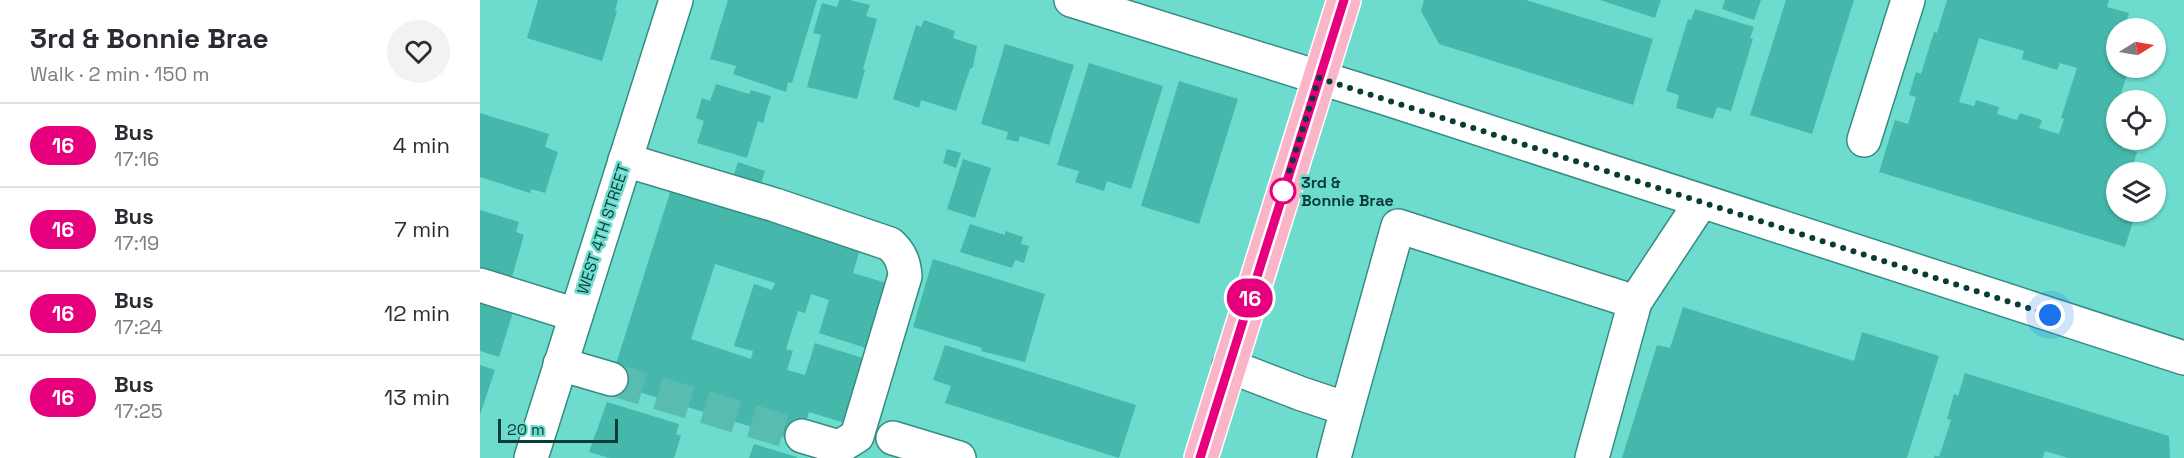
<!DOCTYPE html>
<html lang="en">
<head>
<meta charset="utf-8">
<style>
	:root { --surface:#fff; --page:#f2f2f3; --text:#2b2b33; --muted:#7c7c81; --line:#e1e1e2 }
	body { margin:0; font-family:"Space Grotesk",sans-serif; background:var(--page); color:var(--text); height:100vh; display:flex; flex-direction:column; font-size:22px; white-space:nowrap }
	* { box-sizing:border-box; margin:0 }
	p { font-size:20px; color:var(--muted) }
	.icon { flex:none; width:33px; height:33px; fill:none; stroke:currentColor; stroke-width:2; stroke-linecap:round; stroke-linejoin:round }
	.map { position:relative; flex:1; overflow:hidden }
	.details { display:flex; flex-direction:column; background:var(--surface); width:480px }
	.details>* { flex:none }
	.badge { padding:0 12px; border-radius:20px; font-size:21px; line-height:39px }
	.needle { width:39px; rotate:79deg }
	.tools { position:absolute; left:1626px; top:18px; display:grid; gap:12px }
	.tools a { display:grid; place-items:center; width:60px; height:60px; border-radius:50%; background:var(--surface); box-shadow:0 2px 4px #0004; font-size:30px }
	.scale { position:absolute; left:18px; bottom:15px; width:120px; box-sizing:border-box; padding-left:6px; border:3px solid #093c37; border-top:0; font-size:16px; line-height:21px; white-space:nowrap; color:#093c37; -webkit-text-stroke:4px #6ddcce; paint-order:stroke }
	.you { position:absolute; width:30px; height:30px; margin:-15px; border:4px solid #fff; border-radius:50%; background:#1a73e8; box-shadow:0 0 0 9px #1a73e833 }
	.map>.badge { position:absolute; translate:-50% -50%; box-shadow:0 0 0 3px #fff }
	.round { display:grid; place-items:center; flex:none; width:63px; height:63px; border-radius:32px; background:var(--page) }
	.head { display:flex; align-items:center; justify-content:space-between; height:102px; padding:0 30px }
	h1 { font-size:28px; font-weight:700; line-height:45px }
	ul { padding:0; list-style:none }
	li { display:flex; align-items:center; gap:18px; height:84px; padding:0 30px; border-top:2px solid var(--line) }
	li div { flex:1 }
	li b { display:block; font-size:22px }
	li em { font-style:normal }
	li .badge { min-width:66px; font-weight:700; text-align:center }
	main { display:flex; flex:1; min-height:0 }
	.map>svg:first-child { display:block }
</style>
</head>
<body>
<main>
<section class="details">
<div class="head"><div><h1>3rd &amp; Bonnie Brae</h1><p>Walk · 2 min · 150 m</p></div><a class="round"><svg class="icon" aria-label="heart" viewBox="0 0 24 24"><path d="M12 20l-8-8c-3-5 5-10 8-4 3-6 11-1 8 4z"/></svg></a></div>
<ul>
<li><span class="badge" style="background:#e6007e;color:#fff">16</span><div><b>Bus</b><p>17:16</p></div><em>4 min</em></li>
<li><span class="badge" style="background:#e6007e;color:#fff">16</span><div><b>Bus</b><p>17:19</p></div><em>7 min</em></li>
<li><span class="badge" style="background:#e6007e;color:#fff">16</span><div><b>Bus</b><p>17:24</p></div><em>12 min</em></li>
<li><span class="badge" style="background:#e6007e;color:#fff">16</span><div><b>Bus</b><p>17:25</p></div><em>13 min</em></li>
</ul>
</section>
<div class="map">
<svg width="1704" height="458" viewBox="0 0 1704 458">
	<rect width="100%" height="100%" fill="#6ddcce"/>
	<g fill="#45b8ab" fill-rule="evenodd">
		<path d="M58,0H138L135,11L137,12L122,61L47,38Z"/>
		<path d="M248,0H337L312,83L308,82L306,92L253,74L256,66L230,59Z"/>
		<path d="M359,0H370L390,5L386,16L397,19L383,69L385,70L377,99L327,87L341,35L333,33L342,3L357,7Z"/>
		<path d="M944,0H1046L1173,39L1153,105L959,44L941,11Z"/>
		<path d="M1120,0H1181L1175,18Z"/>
		<path d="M1245,0H1281L1274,20L1242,9Z"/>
		<path d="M1306,0H1374L1332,134L1270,115Z"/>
		<path d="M1467,0H1629L1627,7L1649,13L1644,28H1636V68H1649L1639,100H1636V140H1644L1642,148L1657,152L1651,172H1636V212H1656L1645,247L1399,172L1415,120L1428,124L1436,97L1429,95L1436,72L1441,74L1454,32L1457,33ZM1499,38L1544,51L1542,59L1577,70L1580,63L1597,68L1581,118L1584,119L1579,134L1559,128L1562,120L1540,113L1537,120L1517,114L1519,107L1496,100L1494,106L1479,102Z"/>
		<path d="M1215,9L1274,27L1270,38L1273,39L1251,111L1237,107L1233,119L1196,108L1199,95L1186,91L1208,19L1211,20Z"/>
		<path d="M444,20L475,31L473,38L497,46L493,67L490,69L476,111L441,100L439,108L413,99L436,25L441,27Z"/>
		<path d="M525,44L594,65L569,145L540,136L538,142L526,139L528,132L501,124Z"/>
		<path d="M609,63L683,86L651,189L627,181L624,191L595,182L599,171L577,165Z"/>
		<path d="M699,81L758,99L719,224L661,206Z"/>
		<path d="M236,84L269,94L271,90L291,96L283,123L278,121L267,158L217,143L224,121L216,118L222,98L230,101Z"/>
		<path d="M0,113L69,134L65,147L78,152L65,193L51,189L50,193L0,177Z"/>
		<path d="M467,149L481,153L476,168L463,163Z"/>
		<path d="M483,159L511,168L495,218L467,209Z"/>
		<path d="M258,162L285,171L277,195L250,187Z"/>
		<path d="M193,183L382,243L373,273L413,285L392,350L339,333L349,300L331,294L325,313L318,311L306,349L313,351L307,370L325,375L335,343L389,360L368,424L329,412L320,442L130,383ZM235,264L295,283L292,290L274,284L254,346L273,351L271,359L211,339Z"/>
		<path d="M0,210L39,222L36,232L44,235L32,277L22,274L20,277L0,271Z"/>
		<path d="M490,224L525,235V231L543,237L541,244L549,246L544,263L535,260L532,268L480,252Z"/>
		<path d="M453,259L565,294L545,362L501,351L502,348L433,327Z"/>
		<path d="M0,295L35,306L19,357L0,351Z"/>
		<path d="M1203,307L1374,361L1382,332L1459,356L1427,458H1142L1177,345L1190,348Z"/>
		<path d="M465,345L656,405L639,458L465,403L471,386L453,380Z"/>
		<path d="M0,365L15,370L0,415Z"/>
		<path d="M1485,373L1689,436L1690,458H1588L1565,451L1563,458H1454L1455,455L1459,457L1471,420L1467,419L1474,394L1478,396Z"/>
		<path d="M127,402L199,424L196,434L201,436L194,458H129L109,452Z"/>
		<path d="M274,444L317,457V458H269Z"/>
	</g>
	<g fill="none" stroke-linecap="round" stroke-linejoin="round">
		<path stroke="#59bcb0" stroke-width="33" stroke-dasharray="33 16" stroke-linecap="butt" d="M131,379L322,436"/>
		<g stroke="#358c82" stroke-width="36">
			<g id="minor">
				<path d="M591,0L905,98L1704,358"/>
				<path d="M1384,140L1428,0"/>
				<path d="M145,160L295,205L410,244C420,253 424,262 425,276L377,436L359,447L322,436"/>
				<path d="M0,285L96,315"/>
				<path d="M80,364L131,379"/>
				<path d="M749,366L822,394L867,409L918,226L1155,302L1221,202"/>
				<path d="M413,438L479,458"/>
				<path d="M51,458L196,0"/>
				<path d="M854,458L867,409"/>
				<path d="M1112,458L1155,302"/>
			</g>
		</g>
		<g stroke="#fff" stroke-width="36">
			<path id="major" d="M721,458L864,0"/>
		</g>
		<use href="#minor" stroke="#fff" stroke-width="33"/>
		<use href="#major" stroke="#fab6c8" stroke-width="33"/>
	</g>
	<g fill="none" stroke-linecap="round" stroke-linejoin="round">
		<g stroke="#fff" stroke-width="14">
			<path id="line" d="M720,458L864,0"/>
		</g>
		<use href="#line" stroke="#e6007e" stroke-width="9"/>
		<path stroke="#093c37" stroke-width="6" stroke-dasharray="0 10.8" d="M803,191L839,78L1570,315"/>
	</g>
	<circle fill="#fff" stroke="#e6007e" stroke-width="3" cx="803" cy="191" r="12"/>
	<g text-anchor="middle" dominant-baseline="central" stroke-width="5" stroke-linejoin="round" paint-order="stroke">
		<g font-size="16" font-weight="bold" fill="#093c37" stroke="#6ddcce" text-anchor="start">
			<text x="821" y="182">3rd &amp;<tspan x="821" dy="18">Bonnie Brae</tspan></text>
		</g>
		<g font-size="16" fill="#093c37" stroke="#6ddcce">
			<text transform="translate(123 229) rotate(-72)">WEST 4TH STREET</text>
		</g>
	</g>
</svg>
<div class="tools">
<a><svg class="needle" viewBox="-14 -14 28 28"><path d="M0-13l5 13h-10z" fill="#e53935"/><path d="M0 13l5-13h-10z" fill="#7c7c81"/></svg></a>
<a><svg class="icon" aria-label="locate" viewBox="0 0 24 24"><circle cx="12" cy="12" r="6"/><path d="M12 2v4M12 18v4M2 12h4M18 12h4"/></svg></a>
<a><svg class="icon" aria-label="layers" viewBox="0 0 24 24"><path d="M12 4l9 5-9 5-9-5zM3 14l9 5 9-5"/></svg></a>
</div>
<div class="scale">20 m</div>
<div class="you" style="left:1570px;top:315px"></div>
<b class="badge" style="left:770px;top:298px;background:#e6007e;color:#fff">16</b>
</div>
</main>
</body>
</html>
